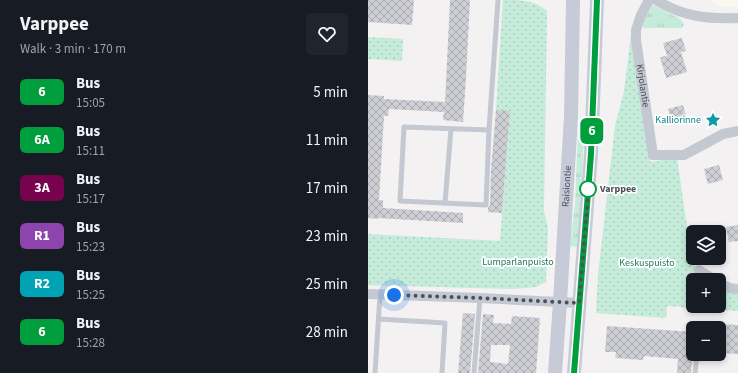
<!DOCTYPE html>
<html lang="en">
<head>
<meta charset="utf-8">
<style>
	:root { --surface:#171b24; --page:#20242c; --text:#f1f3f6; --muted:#9ea1a6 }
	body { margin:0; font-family:"Source Sans 3",sans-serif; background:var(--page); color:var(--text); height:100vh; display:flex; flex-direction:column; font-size:15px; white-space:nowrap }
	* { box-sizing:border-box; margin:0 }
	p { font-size:13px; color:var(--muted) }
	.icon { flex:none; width:22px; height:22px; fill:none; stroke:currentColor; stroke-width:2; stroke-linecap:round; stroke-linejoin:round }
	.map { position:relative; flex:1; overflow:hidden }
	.sheet { display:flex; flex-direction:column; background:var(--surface); width:368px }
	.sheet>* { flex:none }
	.badge { padding:0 8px; border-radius:6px; font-size:14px; line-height:26px }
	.controls { position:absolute; left:318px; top:225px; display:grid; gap:8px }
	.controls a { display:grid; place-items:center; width:40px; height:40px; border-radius:6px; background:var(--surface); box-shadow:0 2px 6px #0003; font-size:20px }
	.you { position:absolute; width:20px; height:20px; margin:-10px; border:3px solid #fff; border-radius:50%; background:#1a73e8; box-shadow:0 0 0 6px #1a73e833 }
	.map>.badge { position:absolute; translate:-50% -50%; box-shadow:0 0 0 2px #fff }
	.round { display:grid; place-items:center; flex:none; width:42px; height:42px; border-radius:6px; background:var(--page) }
	.headline { display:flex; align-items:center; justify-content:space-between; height:68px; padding:0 20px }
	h1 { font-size:19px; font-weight:700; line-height:30px }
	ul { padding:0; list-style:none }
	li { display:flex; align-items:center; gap:12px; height:48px; padding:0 20px }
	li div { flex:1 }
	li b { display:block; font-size:15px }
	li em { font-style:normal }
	li .badge { min-width:44px; font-weight:700; text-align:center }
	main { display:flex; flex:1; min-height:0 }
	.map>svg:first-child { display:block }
</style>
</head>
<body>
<main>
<section class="sheet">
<div class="headline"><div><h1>Varppee</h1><p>Walk · 3 min · 170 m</p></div><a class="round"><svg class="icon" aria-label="heart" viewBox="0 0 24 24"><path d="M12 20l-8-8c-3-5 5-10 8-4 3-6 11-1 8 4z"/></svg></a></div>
<ul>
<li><span class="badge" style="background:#009e3d;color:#fff">6</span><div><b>Bus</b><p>15:05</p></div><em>5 min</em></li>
<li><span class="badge" style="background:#009e3d;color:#fff">6A</span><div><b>Bus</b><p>15:11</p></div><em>11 min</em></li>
<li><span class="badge" style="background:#77034e;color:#fff">3A</span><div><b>Bus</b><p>15:17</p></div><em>17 min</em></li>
<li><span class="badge" style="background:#8e44ad;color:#fff">R1</span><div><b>Bus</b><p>15:23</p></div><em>23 min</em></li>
<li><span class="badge" style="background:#00a3b4;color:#fff">R2</span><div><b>Bus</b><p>15:25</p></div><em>25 min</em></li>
<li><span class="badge" style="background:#009e3d;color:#fff">6</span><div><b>Bus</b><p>15:28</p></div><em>28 min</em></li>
</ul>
</section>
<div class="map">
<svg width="370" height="373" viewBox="0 0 370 373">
	<defs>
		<pattern id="grass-tufts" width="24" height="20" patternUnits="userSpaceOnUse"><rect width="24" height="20" fill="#c5ebdb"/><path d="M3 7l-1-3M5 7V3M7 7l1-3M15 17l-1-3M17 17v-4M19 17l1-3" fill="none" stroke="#abcbbe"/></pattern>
		<pattern id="park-dots" width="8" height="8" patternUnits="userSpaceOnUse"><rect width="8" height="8" fill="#c5ebdb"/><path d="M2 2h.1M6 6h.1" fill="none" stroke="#abcbbe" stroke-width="1.8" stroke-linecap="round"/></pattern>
		<pattern id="building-cross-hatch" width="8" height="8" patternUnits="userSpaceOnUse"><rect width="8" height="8" fill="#cecfd5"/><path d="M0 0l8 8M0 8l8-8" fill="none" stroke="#a9aab0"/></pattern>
	</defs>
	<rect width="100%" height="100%" fill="#f3f1f1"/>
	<path fill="#fbf9ed" d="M340,0H370V7H356Z"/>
	<g fill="url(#grass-tufts)">
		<path d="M286,5L312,19L316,24L314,28H276L273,24L281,7Z"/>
		<path d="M210,131L216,132L213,205L209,247L202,246L207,204Z"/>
	</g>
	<g fill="url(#park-dots)">
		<path d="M135,0C153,0 166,0 179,11L176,211L180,228L178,282L168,287L145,289L0,285V234L132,241L142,112L128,110Z"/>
		<path d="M263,36L282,162L309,158L318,220L329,277L336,280H325V306H351V287L370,293V311L299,306L298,318L228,313L230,275L247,126L256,91Z"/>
		<path d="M0,37L35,39L34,61L0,59Z"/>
	</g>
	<g fill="url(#building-cross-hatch)" fill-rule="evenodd">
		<path d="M0,0H46L44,25L0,22Z"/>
		<path d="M82,0H102L98,78L95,122L75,120L76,112L21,109L20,116H16L11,200H15V208L95,213V223L10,218V219L0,218V95L16,96V99L77,102Z"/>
		<path d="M314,38L318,51L313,52L319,72L298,78L292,57L299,56L295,43Z"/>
		<path d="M315,105L319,119L304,123L300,109Z"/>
		<path d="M128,110L142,111L134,213L120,212V208L122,205L123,170Z"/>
		<path d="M351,165L355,180L340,184L336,169Z"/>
		<path d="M370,225V241L361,242L358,227Z"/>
		<path d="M95,313L107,314L102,373H90Z"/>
		<path d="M115,314L126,315L125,323L143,324L144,316L172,318L168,373H110ZM123,345H142L140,364L122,362Z"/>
		<path d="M354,324L370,325V354L351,353V338H353Z"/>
		<path d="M239,326L325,332V347L323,373H309L310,359L276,356L275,360L247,358L248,352H237Z"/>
	</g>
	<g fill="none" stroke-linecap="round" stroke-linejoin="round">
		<g stroke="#c3c8d1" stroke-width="5">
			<path d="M121,130L36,127L32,201L118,205L121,130L130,0"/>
			<path d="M77,203L83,129"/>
			<path d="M11,319L77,323L74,373"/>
			<path d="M7,373L12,295"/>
			<path d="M106,373L112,298"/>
			<path d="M327,373L329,354"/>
		</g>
		<g stroke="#c3c8d1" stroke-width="10">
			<path id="s1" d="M281,0L273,15L268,30V40L285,155H316L355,134L370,131"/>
			<path d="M288,0C316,17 338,19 370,18"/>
			<path d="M331,270L347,280"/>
			<path d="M351,283L362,288L370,289"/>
			<path d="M0,294L112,298L211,303"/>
		</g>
		<g stroke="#c6cbd7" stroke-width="14">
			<path id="s2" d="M187,373L192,302L203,116L205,0"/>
			<path d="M206,373L223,154L229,0"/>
		</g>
	</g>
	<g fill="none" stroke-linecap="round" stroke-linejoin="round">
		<g stroke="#fff" stroke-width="9">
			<path id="line" d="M206,373L223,154L229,0"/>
		</g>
		<use href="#line" stroke="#009e3d" stroke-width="6"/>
		<path stroke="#4b515c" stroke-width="4" stroke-dasharray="0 7.2" d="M26,295L112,298L211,303L221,184L220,189"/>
	</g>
	<defs>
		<g id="sight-bare" transform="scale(1.2)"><path d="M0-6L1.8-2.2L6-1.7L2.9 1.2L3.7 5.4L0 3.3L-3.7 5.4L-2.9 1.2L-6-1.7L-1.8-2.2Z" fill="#0f9aa8" stroke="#fff" stroke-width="2.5" paint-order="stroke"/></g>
	</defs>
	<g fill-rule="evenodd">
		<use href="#sight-bare" x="345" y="120"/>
	</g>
	<circle fill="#fff" stroke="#009e3d" stroke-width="2" cx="220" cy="189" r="8"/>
	<g text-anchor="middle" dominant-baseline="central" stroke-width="3.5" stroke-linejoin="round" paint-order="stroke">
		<g font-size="10" fill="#4b515c" stroke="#fff">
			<text stroke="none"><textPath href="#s1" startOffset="89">Kirjolantie</textPath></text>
			<text stroke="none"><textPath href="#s2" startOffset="187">Raisiontie</textPath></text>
		</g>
		<g font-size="10" fill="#0d838f" stroke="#fff" text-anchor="end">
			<text x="333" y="120">Kalliorinne</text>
		</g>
		<g font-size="10" font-weight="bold" fill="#4b515c" stroke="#fff" text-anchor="start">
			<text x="232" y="189">Varppee</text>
		</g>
		<g font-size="10" fill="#23765d" stroke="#fff">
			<text x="150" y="262">Lumparlanpuisto</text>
			<text x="279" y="263">Keskuspuisto</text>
		</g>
	</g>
</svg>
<div class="controls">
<a><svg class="icon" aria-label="layers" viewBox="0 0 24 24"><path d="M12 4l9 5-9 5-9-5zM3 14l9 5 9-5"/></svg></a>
<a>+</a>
<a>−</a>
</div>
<div class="you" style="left:26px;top:295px"></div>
<b class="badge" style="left:224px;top:131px;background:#009e3d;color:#fff">6</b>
</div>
</main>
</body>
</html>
